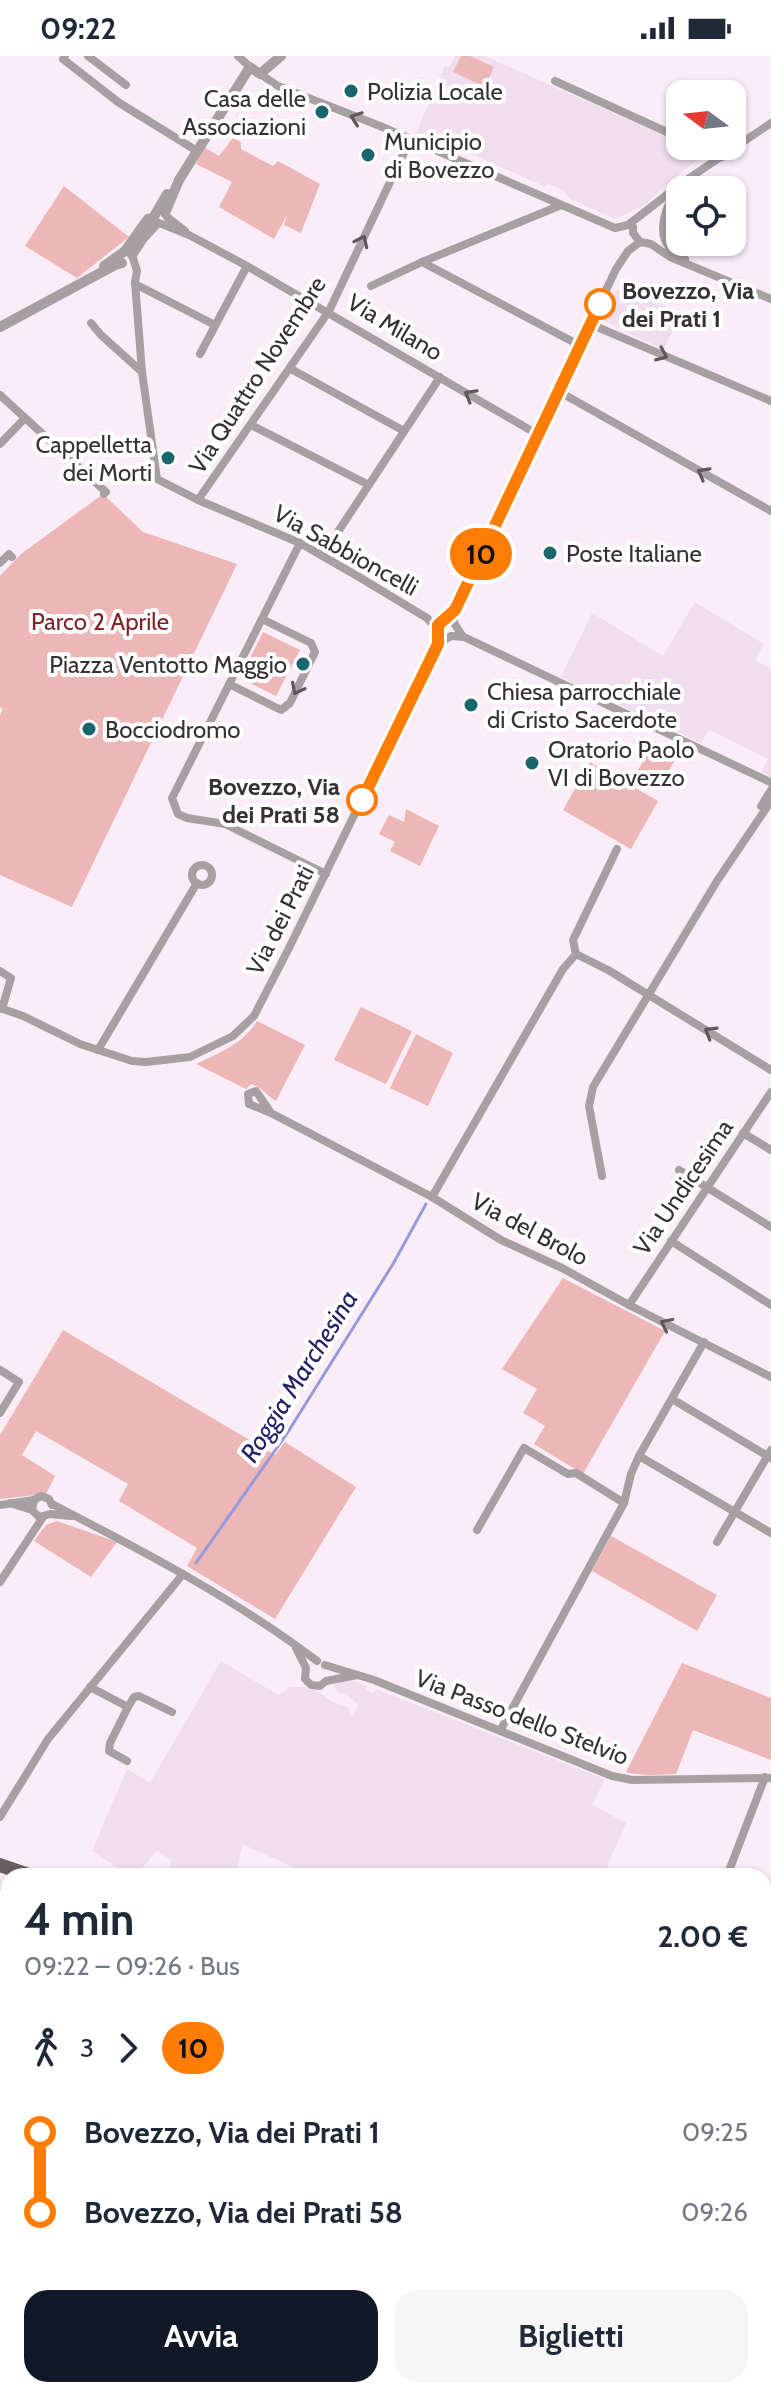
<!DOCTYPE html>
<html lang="it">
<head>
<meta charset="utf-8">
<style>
	:root { --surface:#fff; --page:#f6f6f7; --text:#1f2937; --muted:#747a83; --accent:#111827 }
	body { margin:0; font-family:Cabin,sans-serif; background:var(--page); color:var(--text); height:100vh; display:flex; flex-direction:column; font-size:30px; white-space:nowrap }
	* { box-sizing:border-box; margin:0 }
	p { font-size:26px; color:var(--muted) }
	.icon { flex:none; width:44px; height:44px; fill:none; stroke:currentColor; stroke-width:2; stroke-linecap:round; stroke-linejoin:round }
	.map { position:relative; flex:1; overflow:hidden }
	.panel { position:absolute; left:0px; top:1812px; width:772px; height:530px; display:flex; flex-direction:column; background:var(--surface); border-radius:24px 24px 0 0; box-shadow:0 2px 6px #0004 }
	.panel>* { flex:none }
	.badge { padding:0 16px; border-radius:26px; font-size:28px; line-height:52px }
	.needle { width:52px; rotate:285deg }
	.buttons { position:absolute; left:666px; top:24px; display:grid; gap:16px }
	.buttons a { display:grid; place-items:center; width:80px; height:80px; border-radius:16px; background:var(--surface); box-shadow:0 2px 6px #0004; font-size:40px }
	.map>.badge { position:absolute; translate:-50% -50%; box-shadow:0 0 0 4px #fff }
	.legs { display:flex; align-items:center; gap:12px; height:88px; padding:0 24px; font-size:26px }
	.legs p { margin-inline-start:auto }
	.overview { display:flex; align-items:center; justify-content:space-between; height:136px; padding:0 24px }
	h1 { font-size:44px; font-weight:700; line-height:60px }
	.cta { display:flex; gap:16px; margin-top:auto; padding:16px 24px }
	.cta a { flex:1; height:92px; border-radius:24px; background:var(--accent); color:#fff; font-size:32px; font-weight:700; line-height:92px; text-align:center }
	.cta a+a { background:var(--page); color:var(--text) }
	ul { padding:0 24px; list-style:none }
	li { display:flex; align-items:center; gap:28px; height:80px; font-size:30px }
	li i { display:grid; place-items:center; width:12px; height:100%; margin:0 10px; background:currentColor }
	li i::after { content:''; width:20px; height:20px; margin:-10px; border:6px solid; border-radius:50%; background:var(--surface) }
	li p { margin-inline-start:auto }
	li:first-child i { background:linear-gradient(#0000 50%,currentColor 0) }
	li:last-child i { background:linear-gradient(currentColor 50%,#0000 0) }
	.status { display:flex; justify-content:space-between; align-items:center; height:56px; padding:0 40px; background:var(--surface); direction:ltr }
	.status svg { height:22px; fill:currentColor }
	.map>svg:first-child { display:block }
</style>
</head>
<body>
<div class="status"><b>09:22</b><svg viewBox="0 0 49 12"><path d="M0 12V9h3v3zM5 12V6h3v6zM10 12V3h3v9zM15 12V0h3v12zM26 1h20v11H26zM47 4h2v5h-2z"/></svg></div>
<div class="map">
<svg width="771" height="2341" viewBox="0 0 771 2341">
	<rect width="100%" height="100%" fill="#faedf8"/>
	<g fill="#f0dded">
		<path d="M455,0H485L680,87V90H687L705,98L664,130L645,149L615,163L570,143L563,134L548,128L546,131L429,79L423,80L416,77L437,28L442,30L445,24L440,21L445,10L450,11Z"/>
		<path d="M626,231L681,258L663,294L603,264L616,233L624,237Z"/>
		<path d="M695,546L764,588L755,604L771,613V721L762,715L768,703L709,674L701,687L561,621L592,557L663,600Z"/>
		<path d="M221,1605L275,1637L279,1639L290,1631H303L319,1636L331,1645L349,1652L350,1659L353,1660L358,1649L350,1641L338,1636L334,1630L341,1625L351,1624L367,1630L366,1634L374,1637L376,1633L605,1723L592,1749L626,1767L603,1820H313L242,1788L236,1820H167L171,1804L157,1794L145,1809L129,1819L92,1795L127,1713L150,1727Z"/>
		<path d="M581,2334H700L697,2341H599Z"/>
	</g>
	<g fill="#ecb7b6">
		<path d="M461,0H470L494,11L485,31L453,16Z"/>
		<path d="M233,82L241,86V93L273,110L278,105L320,128L301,177L284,169L287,159L274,183L219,151L232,126L196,108L204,91L219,100Z"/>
		<path d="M64,130L129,181L77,222L25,190Z"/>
		<path d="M103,438L143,476L237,508L72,851L0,819V659L3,653L0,651V520L21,498Z"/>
		<path d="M263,576L300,594L276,640L240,622Z"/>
		<path d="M655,685L678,699L658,733L635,719Z"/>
		<path d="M590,706L658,745L631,793L563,754Z"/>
		<path d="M406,753L439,770L420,810L390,795L395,786L379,778L389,759L404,766Z"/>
		<path d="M361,951L412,975L386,1028L334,1004Z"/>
		<path d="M257,965L305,989L276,1045C266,1039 262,1031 251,1028L246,1033L196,1008C219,997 244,987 257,965Z"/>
		<path d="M416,978L453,997L428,1050L390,1032Z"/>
		<path d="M563,1222L665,1275L583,1418L534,1388L545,1370L523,1357L537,1333L502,1313Z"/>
		<path d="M63,1274L275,1399L285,1386L356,1431L275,1563L187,1510L197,1492L119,1445L128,1428L36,1375L22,1399L55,1420L46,1438L0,1443V1379Z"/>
		<path d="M57,1465L117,1486L91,1521L34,1485L46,1469Z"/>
		<path d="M611,1480L717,1539L697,1575L592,1515Z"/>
		<path d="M682,1607L771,1642V1704L693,1674L676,1718C657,1719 642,1720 626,1716Z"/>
		<path d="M0,2094L8,2097V2221L0,2218Z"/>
		<path d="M106,2334H232L286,2341H116Z"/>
	</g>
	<path fill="#959ad8" d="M232,2334H424L461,2341H286Z"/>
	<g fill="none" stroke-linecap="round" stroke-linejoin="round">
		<g stroke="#959ad8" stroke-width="3">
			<path d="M196,1507L288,1376L393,1208L426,1148"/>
			<path d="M764,2251L771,2256"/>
		</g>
		<g stroke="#a7a0a2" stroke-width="8">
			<path d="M65,0L63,3L118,46L197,95"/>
			<path d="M88,0L126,29"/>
			<path d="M238,0L250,11"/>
			<path d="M260,18L278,30L380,70L615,172L628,169L682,127L771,67"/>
			<path d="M555,25L680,82"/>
			<path d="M698,90L722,101"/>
			<path d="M677,134C667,148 656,175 669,191C673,196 680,199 685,203"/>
			<path d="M167,161L185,175"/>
			<path d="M162,168L189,179L247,210L537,378"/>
			<path d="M633,171V177L640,186L651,188L670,201L771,243"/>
			<path d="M422,206L579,289"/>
			<path d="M135,228L215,269"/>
			<path d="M371,230L422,206L559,150"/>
			<path d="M91,267L101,279L142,316"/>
			<path d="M590,268L771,345"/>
			<path d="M200,298L247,210"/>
			<path d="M291,313L404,375"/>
			<path d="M558,335L771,455"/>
			<path d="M0,339L106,436L104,438"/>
			<path d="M251,369L369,429"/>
			<path d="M0,388L25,362"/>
			<path d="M198,444L329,255L410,84"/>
			<path d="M300,487L172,742L178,758L187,762L225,768L326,818"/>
			<path d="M322,500L440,321"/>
			<path d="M0,507L9,498L12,501"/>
			<path d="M455,554L454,567L463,581"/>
			<path d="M446,563L455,554L616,213L628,195L640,186"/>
			<path d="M438,588L451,580L464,581L770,726"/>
			<path d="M229,628L281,654L290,647L315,596L311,587L262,563"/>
			<path d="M761,750L771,734"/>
			<circle cx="202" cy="819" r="10"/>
			<path d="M576,898L573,884L617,793"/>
			<path d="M0,915L11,922L2,953"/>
			<path d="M0,952L23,960L80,988L132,1005L146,1006L190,1001L233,980L254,960L290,890L438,588L437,573L427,562L359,521L300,487L198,444L157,423L142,316L135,226L137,215L133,202"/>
			<path d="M98,994L197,827"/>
			<path d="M271,1057L256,1035L248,1038L249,1048L271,1057L432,1141L501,1184L562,1212L629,1249L771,1321"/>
			<path d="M743,1077L771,1094"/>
			<path d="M679,1114L771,1171"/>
			<path d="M602,1120L589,1050L593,1031L717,825L771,745"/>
			<path d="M432,1141L563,913L576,898L608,914L771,1014"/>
			<path d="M671,1185L771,1249"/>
			<path d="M629,1249L771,1036"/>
			<path d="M0,1314L19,1326L0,1357"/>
			<path d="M672,1343L771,1402"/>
			<path d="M639,1400L771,1477"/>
			<path d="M10,1447L32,1454L39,1461L50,1458L71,1460"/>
			<path d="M52,1448C143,1495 235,1543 317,1605"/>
			<path d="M0,1449L34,1444"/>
			<path d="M32,1454L34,1444L41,1440L49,1443L52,1449"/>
			<path d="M477,1474L524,1392L568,1418L576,1417L624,1447"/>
			<path d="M717,1486L771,1394"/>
			<path d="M0,1526L43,1461"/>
			<path d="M296,1592L306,1612L305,1623L311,1629L320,1630L326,1625L357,1619"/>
			<path d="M325,1609L374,1624L612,1720L632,1724L771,1722"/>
			<path d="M90,1631L128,1651L134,1641L139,1640L172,1656"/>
			<path d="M500,1675L624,1447L631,1418L639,1400L704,1286"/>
			<path d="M127,1705L109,1695L110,1687L128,1651"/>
			<path d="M0,1761L48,1683L183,1518"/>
			<path d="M727,1820L765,1721"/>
			<path d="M0,1836L8,1838"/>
			<path d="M764,2087L771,2092"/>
		</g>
		<g stroke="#a7a0a2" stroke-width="10">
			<path d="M165,157L179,124L250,11L260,18L281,0"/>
			<path d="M132,199L143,182L157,167"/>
			<path d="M104,210L125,195L148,163L153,162L167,138"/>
			<path d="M0,271L115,209L122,207"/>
			<path d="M764,2192L771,2178"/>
			<path d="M702,2341L704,2334"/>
		</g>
		<g stroke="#6a5e62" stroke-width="14">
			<path d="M0,1809L32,1820"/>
			<path d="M764,1975H771"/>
		</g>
	</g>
	<defs><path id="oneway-chevron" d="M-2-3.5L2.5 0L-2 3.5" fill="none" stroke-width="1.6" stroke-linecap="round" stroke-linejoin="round" transform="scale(2)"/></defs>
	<g stroke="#5e585b">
		<use href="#oneway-chevron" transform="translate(356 62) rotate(-160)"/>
		<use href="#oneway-chevron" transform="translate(362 185) rotate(-65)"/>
		<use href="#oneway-chevron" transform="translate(662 299) rotate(23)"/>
		<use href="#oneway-chevron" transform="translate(470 339) rotate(-150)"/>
		<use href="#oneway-chevron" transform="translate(703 417) rotate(-151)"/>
		<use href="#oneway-chevron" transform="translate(297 633) rotate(117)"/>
		<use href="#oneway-chevron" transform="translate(710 976) rotate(-149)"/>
		<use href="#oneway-chevron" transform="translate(666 1268) rotate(-154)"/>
	</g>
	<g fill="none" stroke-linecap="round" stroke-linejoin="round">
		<g stroke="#fff" stroke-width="18">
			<path id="line-1" d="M362,744L438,588V569L455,554L600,248"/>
		</g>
		<use href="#line-1" stroke="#ff7d04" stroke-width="12"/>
	</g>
	<g fill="#19666d" stroke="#fefefe" stroke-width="3">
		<circle cx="351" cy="35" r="8"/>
		<circle cx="322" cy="56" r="8"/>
		<circle cx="368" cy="99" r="8"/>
		<circle cx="168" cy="402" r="8"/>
		<circle cx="550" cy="497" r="8"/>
		<circle cx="303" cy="608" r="8"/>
		<circle cx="471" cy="649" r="8"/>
		<circle cx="89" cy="673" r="8"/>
		<circle cx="532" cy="707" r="8"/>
	</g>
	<g fill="#fff" stroke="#ff7d04" stroke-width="4">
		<circle cx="600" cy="248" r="14"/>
		<circle cx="362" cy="744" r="14"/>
	</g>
	<g text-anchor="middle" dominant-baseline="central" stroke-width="8" stroke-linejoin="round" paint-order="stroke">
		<g font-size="24" fill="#363135" stroke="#fefefe" text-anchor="start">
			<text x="367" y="35">Polizia Locale</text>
			<text x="306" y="42" text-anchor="end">Casa delle<tspan x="306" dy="28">Associazioni</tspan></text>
			<text x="384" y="85">Municipio<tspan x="384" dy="28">di Bovezzo</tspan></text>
			<text x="152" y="388" text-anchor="end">Cappelletta<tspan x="152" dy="28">dei Morti</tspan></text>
			<text x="566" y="497">Poste Italiane</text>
			<text x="287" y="608" text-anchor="end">Piazza Ventotto Maggio</text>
			<text x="487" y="635">Chiesa parrocchiale<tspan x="487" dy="28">di Cristo Sacerdote</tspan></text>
			<text x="105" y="673">Bocciodromo</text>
			<text x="548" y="693">Oratorio Paolo<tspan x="548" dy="28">VI di Bovezzo</tspan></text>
		</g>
		<g font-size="24" font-weight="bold" fill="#363135" stroke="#fefefe" text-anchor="start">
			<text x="622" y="234">Bovezzo, Via<tspan x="622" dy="28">dei Prati 1</tspan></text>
			<text x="340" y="730" text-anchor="end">Bovezzo, Via<tspan x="340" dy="28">dei Prati 58</tspan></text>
		</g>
		<g font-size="24" fill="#363135" stroke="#fefefe">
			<text transform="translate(395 271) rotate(31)">Via Milano</text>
			<text transform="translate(257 319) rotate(-57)">Via Quattro Novembre</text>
			<text transform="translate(346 494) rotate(29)">Via Sabbioncelli</text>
			<text transform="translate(280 864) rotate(-63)">Via dei Prati</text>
			<text transform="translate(683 1131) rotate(-56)">Via Undicesima</text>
			<text transform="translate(530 1173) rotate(28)">Via del Brolo</text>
			<text transform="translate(522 1661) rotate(21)">Via Passo dello Stelvio</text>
		</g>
		<g font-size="24" fill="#7c252b" stroke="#fefefe">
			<text x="100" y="565">Parco 2 Aprile</text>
		</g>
		<g font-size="26" font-style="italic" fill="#262068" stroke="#fefefe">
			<text transform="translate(299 1320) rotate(-58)">Roggia Marchesina</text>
		</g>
	</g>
</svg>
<div class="buttons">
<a><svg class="needle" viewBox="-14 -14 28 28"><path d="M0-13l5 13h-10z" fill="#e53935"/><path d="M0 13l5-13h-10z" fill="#747a83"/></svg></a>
<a><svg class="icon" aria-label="locate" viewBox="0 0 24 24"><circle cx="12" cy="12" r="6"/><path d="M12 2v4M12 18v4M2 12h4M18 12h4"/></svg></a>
</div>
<b class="badge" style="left:481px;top:498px;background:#ff7d04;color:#111">10</b>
<section class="panel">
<div class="overview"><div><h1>4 min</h1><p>09:22 – 09:26 · Bus</p></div><b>2.00 €</b></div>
<div class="legs"><svg class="icon" aria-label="walk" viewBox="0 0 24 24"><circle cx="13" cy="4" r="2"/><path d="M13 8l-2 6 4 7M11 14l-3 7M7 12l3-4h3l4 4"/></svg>3<svg class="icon" aria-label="forward" viewBox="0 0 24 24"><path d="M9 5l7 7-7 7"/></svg><b class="badge" style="background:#ff7d04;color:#111">10</b></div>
<ul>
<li><i style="color:#ff7d04"></i><b>Bovezzo, Via dei Prati 1</b><p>09:25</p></li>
<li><i style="color:#ff7d04"></i><b>Bovezzo, Via dei Prati 58</b><p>09:26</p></li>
</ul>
<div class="cta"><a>Avvia</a><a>Biglietti</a></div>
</section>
</div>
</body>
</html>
